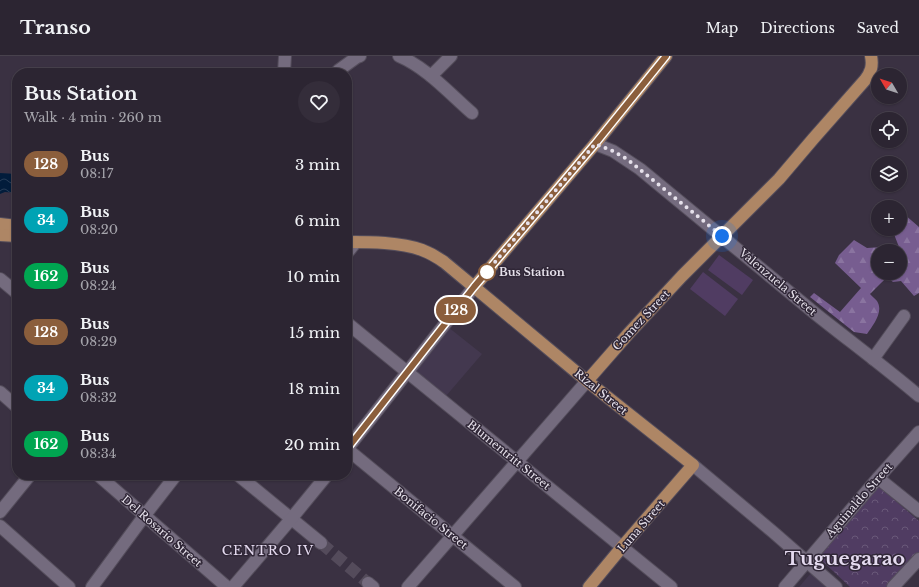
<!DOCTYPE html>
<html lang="en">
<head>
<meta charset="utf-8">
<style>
	:root { --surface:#2c2532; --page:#342d3a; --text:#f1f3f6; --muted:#a6a5ac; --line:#48424d }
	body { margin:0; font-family:"Libre Baskerville",serif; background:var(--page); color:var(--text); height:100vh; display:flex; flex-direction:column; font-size:15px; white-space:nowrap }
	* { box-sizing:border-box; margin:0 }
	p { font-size:13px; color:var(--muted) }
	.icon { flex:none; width:22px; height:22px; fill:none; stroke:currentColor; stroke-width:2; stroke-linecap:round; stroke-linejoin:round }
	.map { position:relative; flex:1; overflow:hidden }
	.side { position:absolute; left:12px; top:12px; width:340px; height:412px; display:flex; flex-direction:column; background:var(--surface); border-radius:16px; box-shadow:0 1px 3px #0004,0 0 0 1px var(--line) }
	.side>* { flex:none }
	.badge { padding:0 8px; border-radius:13px; font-size:14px; line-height:26px }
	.needle { width:26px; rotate:309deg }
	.fabs { position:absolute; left:871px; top:12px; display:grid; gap:8px }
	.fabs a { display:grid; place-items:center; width:36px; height:36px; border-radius:50%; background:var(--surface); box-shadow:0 1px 3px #0004,0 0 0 1px var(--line); font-size:20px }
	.you { position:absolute; width:20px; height:20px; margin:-10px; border:3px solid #fff; border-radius:50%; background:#1a73e8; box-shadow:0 0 0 6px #1a73e833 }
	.map>.badge { position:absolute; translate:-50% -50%; box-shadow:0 0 0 2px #fff }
	.round { display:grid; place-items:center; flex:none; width:42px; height:42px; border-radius:21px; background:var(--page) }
	.summary { display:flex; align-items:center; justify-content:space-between; height:68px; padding:0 12px }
	h1 { font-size:19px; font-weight:800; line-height:30px }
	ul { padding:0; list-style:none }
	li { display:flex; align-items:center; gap:12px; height:56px; padding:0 12px }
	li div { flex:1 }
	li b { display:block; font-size:15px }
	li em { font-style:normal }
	li .badge { min-width:44px; font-weight:700; text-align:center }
	header { display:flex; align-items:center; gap:24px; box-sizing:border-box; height:56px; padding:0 20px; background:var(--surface); border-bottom:1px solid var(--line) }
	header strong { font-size:19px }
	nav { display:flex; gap:22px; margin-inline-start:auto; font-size:14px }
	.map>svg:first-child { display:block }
</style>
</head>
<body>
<header>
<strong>Transo</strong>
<nav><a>Map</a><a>Directions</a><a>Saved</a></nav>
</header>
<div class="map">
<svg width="919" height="531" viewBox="0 0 919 531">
	<defs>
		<pattern id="forest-firs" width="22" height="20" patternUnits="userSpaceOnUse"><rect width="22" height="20" fill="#775d90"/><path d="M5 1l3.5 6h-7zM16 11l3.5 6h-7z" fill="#8a74a0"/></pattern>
		<pattern id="park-crowns" width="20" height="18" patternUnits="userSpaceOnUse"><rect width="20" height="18" fill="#503c62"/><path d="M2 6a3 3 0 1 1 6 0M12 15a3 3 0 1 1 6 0" fill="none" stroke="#695879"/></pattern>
		<pattern id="water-waves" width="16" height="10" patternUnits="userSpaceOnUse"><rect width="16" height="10" fill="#021c3b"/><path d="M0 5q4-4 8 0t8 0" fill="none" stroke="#273d58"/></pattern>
	</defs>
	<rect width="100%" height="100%" fill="#3a3142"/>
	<g fill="#43384f">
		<path d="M448,271L482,298L446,340L419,319L416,311Z"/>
		<path d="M811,517L827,531H799Z"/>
	</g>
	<path fill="url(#forest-firs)" fill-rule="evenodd" d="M904,158L919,171V237L914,240L901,225L893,226L887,221L870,238C872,240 875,243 877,245C884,256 873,269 867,278L854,276L810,241L814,237L840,256L861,232L835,207L839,199L854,184L867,192L882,191H899L892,173H900V162ZM878,195H900V217H878Z"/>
	<path fill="url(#park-crowns)" d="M877,429L919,465V497L888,531H850L817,500Z"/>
	<g fill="#503c62">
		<path d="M719,199L753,224L742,239L708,214Z"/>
		<path d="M703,216L738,243L725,260L690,233Z"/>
	</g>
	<path fill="url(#water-waves)" d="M0,117L17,118V137L5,136L0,138Z"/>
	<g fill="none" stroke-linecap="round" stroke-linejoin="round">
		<path stroke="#544b5b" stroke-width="12" stroke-dasharray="12 6" stroke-linecap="butt" d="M321,487L368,527"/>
		<g stroke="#544d5b" stroke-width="14">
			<g id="minor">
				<path d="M399,0C427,12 449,37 472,57"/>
				<path d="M284,17L285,0"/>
				<path d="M336,17L339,14L357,1L360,0"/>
				<path d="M431,20L451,0"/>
				<path d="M595,88L613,95L640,113C699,161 758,211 817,259C851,286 886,312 919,340"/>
				<path d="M347,197L356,186"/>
				<path d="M0,223L17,237"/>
				<path d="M347,267L671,531"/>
				<path d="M873,303L904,260"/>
				<path d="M0,336L17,351"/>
				<path d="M347,393L515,531"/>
				<path d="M347,393L474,231"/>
				<path d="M693,409L773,476L836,531"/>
				<path d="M98,419L227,531"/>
				<path d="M238,419L321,487"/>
				<path d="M878,422L919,455"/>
				<path d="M0,456L30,419"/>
				<path d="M0,470L69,531"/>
				<path d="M368,527L373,531"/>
				<path d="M92,531L145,459L176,419"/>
				<path d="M233,531L291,463L327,419"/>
				<path d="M408,531L587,325"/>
				<path d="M785,531L878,422L919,376"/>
				<path d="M893,531L919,503"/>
			</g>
		</g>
		<g stroke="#544d5b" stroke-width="14">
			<g id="major">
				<path d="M0,168L17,170"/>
				<path d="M0,179L17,180"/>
				<path d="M347,186C370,186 400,186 422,194C430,197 437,201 444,206L587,325L693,409L622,491L589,531"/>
				<path d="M474,231L595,88L666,0"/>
				<path d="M587,325L629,277L682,220L779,123L813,83L865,24C871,16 873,10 871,0"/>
			</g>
		</g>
		<use href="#minor" stroke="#746b7e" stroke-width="12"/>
		<use href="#major" stroke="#ae8665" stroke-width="12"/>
	</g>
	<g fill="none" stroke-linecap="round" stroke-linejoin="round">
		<g stroke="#fff" stroke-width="9">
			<path id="line" d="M347,393L474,231L595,88L666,0"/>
		</g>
		<use href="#line" stroke="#8b5e3c" stroke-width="6"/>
		<path stroke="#e6e1eb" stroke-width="4" stroke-dasharray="0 7.2" d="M487,216L484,219L595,88L613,95L627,103L722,180"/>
	</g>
	<circle fill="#fff" stroke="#8b5e3c" stroke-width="2" cx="487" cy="216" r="8"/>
	<g text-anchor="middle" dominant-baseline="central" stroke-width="3" stroke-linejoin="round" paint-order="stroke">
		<g font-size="11" font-weight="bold" fill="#e6e1eb" stroke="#302737" text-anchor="start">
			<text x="499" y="216">Bus Station</text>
		</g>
		<g font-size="11" fill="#e6e1eb" stroke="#302737">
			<text transform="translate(778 226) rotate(40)">Valenzuela Street</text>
			<text transform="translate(641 264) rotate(-47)">Gomez Street</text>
			<text transform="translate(601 336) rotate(39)">Rizal Street</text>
			<text transform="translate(509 399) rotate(39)">Blumentritt Street</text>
			<text transform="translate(859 444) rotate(-49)">Aguinaldo Street</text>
			<text transform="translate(431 462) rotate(39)">Bonifacio Street</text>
			<text transform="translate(641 470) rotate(-49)">Luna Street</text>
			<text transform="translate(162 475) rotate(41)">Del Rosario Street</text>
		</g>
		<g font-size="13" letter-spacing="1" fill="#e4daef" stroke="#302737">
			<text x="268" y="494">CENTRO IV</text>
		</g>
		<g font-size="19" font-weight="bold" fill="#e4daef" stroke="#302737">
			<text x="845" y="502">Tuguegarao</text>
		</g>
	</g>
</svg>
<div class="fabs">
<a><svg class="needle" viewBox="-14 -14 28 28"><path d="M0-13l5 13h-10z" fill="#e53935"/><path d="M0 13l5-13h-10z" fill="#a6a5ac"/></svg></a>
<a><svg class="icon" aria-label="locate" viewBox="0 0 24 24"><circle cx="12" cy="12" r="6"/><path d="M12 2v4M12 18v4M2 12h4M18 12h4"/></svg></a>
<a><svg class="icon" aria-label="layers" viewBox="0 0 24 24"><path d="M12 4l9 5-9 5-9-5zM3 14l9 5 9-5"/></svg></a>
<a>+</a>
<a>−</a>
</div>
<div class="you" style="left:722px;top:180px"></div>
<b class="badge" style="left:456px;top:254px;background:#8b5e3c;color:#fff">128</b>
<section class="side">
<div class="summary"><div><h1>Bus Station</h1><p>Walk · 4 min · 260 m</p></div><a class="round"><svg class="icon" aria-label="heart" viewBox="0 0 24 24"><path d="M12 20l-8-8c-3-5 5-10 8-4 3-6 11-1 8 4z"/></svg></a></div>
<ul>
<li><span class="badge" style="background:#8b5e3c;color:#fff">128</span><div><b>Bus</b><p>08:17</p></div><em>3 min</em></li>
<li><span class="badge" style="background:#00a3b4;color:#fff">34</span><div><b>Bus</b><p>08:20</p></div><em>6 min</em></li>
<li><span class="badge" style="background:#00a651;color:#fff">162</span><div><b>Bus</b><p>08:24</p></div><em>10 min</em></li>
<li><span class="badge" style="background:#8b5e3c;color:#fff">128</span><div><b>Bus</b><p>08:29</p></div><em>15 min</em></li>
<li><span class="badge" style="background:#00a3b4;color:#fff">34</span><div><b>Bus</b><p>08:32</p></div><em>18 min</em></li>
<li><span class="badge" style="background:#00a651;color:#fff">162</span><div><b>Bus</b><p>08:34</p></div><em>20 min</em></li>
</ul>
</section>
</div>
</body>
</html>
